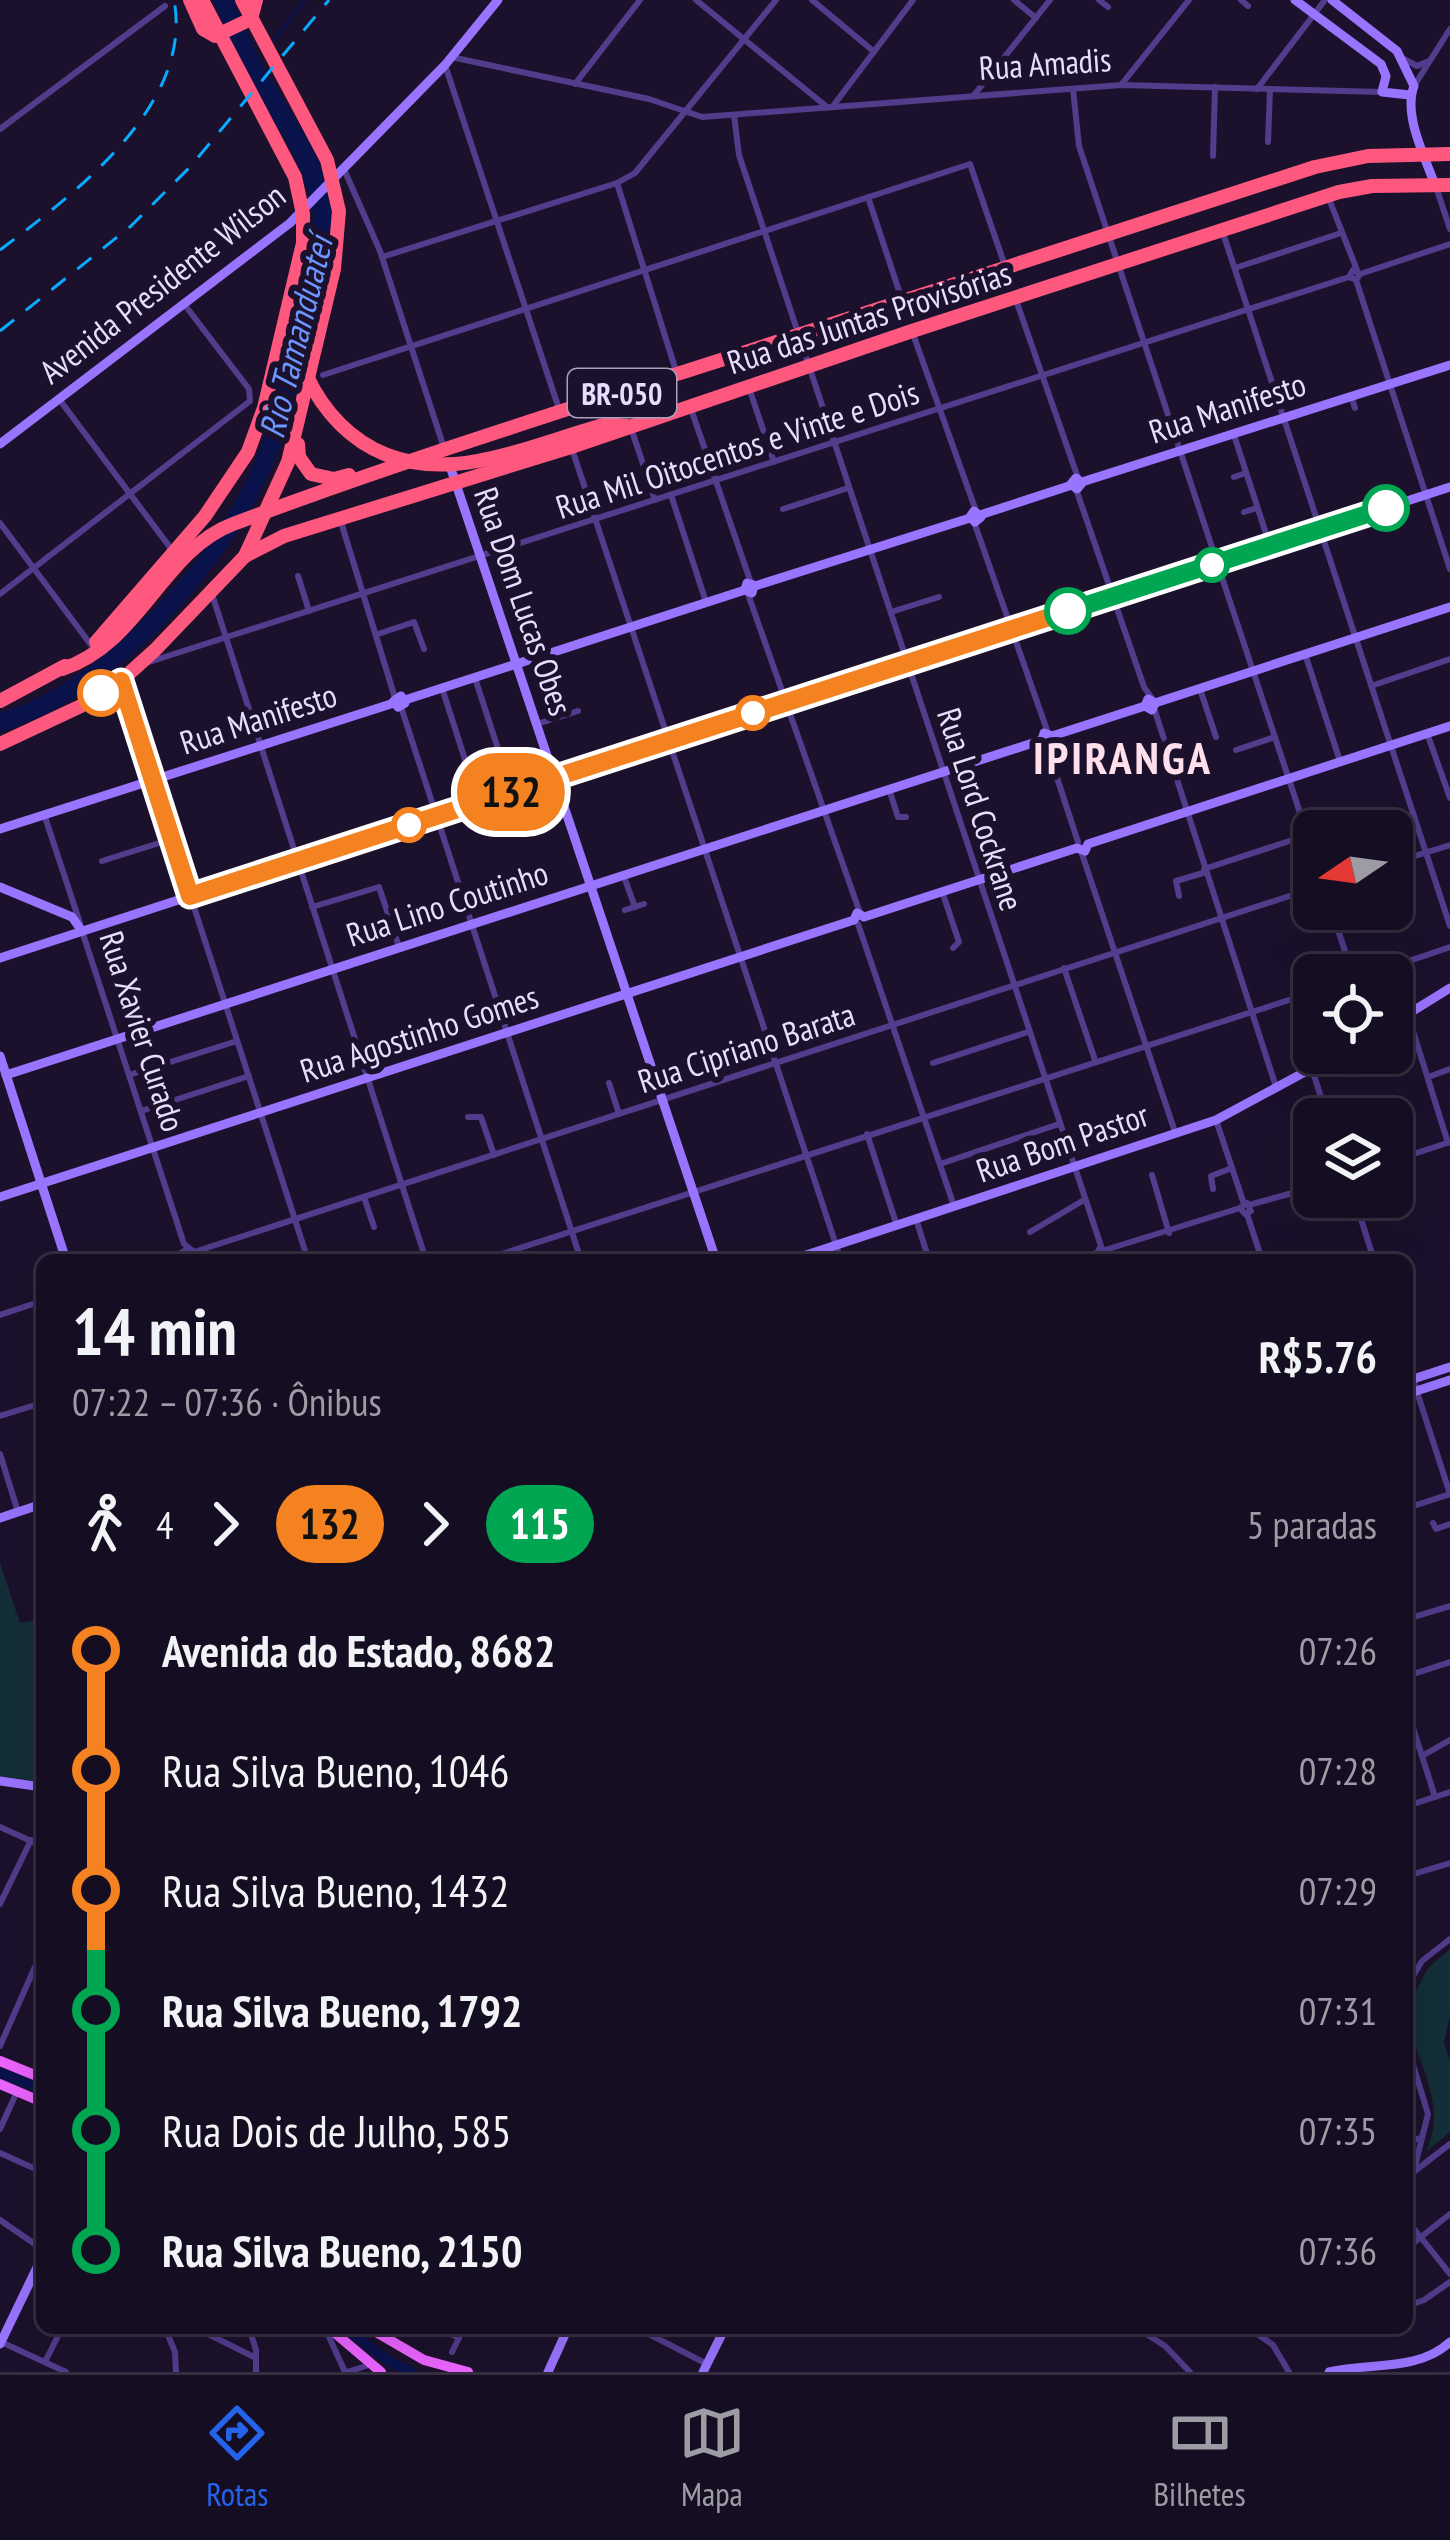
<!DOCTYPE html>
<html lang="pt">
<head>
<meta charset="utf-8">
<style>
	:root { --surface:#150d21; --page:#1e162a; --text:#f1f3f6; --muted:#9d9ca5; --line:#342d3f; --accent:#2563eb }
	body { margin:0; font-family:"PT Sans Narrow",sans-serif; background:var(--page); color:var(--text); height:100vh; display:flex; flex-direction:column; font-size:45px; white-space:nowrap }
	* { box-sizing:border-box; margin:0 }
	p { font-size:39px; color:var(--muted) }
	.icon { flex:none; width:66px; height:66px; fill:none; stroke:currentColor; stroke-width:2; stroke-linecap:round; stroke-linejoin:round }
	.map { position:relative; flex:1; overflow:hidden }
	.side { position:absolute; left:36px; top:1254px; width:1377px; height:1080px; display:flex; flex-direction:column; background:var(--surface); border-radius:18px; box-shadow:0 12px 48px #0002,0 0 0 3px var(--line) }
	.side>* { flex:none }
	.badge { padding:0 24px; border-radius:39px; font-size:42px; line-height:78px }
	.needle { width:78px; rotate:257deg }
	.fabs { position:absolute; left:1293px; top:810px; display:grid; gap:24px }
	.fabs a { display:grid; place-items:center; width:120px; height:120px; border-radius:18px; background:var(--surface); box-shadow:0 12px 48px #0002,0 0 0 3px var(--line); font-size:60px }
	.map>.badge { position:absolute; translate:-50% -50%; box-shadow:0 0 0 6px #fff }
	.legs { display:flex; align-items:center; gap:18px; height:132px; padding:0 36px; font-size:39px }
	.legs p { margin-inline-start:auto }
	.overview { display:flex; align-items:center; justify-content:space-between; height:204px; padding:0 36px }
	h1 { font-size:66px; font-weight:600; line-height:90px }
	ul { padding:0 36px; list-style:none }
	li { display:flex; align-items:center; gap:42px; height:120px; font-size:45px }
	li i { display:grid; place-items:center; width:18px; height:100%; margin:0 15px; background:currentColor }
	li i::after { content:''; width:30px; height:30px; margin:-15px; border:9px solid; border-radius:50%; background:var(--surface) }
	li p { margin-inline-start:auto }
	li:first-child i { background:linear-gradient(#0000 50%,currentColor 0) }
	li:last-child i { background:linear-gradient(currentColor 50%,#0000 0) }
	.dock { display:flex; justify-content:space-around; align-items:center; height:168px; border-top:3px solid var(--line); background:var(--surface); font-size:33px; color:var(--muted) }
	.dock a { display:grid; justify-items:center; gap:6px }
	.dock .active { color:var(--accent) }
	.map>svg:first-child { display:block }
</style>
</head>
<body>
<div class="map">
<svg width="1450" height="2372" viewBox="0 0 1450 2372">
	<rect width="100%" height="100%" fill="#1c112c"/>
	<g fill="#142f37">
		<path d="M0,1563L20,1623L42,1619V1782L0,1776Z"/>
		<path d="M1450,1949V2015L1444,2043L1450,2061V2132L1426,2152C1450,2101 1412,2059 1407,2008L1428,1968Z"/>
	</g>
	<path fill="#0a124c" d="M213,0H233C243,22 252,45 264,67C287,108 320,149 330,197C340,241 321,288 310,331C297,380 289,434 266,480C217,582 111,700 0,732V713C106,682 229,544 263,440C284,376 297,308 314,243C318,174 274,127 244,69C233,47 223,23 213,0Z"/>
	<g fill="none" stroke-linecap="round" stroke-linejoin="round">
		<path stroke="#0a124c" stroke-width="3" d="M273,41L305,0"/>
		<g stroke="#0a124c" stroke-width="10">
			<path d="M0,2073L42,2089"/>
			<path d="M345,2328L388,2361L412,2372"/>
		</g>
		<g stroke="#523c8c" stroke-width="6">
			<path d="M696,0L827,107"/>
			<path d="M812,0L872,50"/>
			<path d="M1014,0L1036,18"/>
			<path d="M1099,0L1108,7"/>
			<path d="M1241,0L1248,6"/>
			<path d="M451,57L649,99L702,117L1121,85L1381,92"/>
			<path d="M1404,59L1417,66L1429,61"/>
			<path d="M445,65L559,409"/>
			<path d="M575,84L640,0"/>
			<path d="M1121,85L1189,0"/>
			<path d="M1414,86L1450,29"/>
			<path d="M1073,89L1079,146L1314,855"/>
			<path d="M1257,89L1325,0"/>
			<path d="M974,95L1050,0"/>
			<path d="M833,106L913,0"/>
			<path d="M734,115L739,155L1102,1249"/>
			<path d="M0,129L165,6"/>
			<path d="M1268,142L1270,90"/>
			<path d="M1213,156L1215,87"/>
			<path d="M343,167L380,251L444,448"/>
			<path d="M617,183L676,371"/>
			<path d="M1436,187L1450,229"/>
			<path d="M868,197L902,300"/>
			<path d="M1329,199L1357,270"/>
			<path d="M1223,233L1450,926"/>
			<path d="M382,257L617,183L635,173L776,0"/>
			<path d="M1235,268L1341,233"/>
			<path d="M1360,274L1450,244"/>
			<path d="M1356,280L1450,569"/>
			<path d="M1016,300L1078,478"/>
			<path d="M913,334L976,511"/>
			<path d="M323,375L970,164L1005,266"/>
			<path d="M748,385L774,462"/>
			<path d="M1351,396L1355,408"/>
			<path d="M59,399L172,550"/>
			<path d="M691,409L751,583"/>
			<path d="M633,434L655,500"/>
			<path d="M1234,435L1270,546"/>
			<path d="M572,449L841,1260"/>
			<path d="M1234,477L1246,473"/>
			<path d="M1076,489L1144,687L1153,700"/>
			<path d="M671,495L706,602"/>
			<path d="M783,509L848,488"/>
			<path d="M1244,512L1257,508"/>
			<path d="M341,522L395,698"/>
			<path d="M974,522L1048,733"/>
			<path d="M0,523L91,645"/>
			<path d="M298,576L309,611"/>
			<path d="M0,594L250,401L249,389L184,304"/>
			<path d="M212,594L426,1260"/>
			<path d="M748,594L860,913"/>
			<path d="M891,612L939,597"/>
			<path d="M378,634L414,622L424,649"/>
			<path d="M1305,654L1340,761"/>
			<path d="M146,663L1349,277L1356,280L1360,274L1353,270L1349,277"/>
			<path d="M475,678L512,792"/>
			<path d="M122,684L308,1260"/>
			<path d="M1374,685L1450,659"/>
			<path d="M442,688L479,803"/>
			<path d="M1200,689L1216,737"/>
			<path d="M401,707L581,1260"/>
			<path d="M1154,708L1276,1087"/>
			<path d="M537,724L578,711"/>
			<path d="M1427,733L1450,798"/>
			<path d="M1046,744L1078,842"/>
			<path d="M1236,750L1275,737"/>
			<path d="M889,789L898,817H906"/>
			<path d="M44,814L80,923"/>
			<path d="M1081,851L1175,1132"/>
			<path d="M102,861L172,839"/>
			<path d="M1392,863L1450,845"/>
			<path d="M1204,869L1308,835"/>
			<path d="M623,874L635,907"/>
			<path d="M942,891L959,942L953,948"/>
			<path d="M1179,896L1176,881L1203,873"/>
			<path d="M312,907L379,887L399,947"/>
			<path d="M1331,909L1353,975"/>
			<path d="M625,910L644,904"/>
			<path d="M858,924L954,1206"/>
			<path d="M82,931L184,1244L194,1252"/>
			<path d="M1064,968L1095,1060"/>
			<path d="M1368,975L1450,947"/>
			<path d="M1408,1015L1448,1143"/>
			<path d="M933,1063L1028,1032"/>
			<path d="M1312,1069L1328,1119"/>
			<path d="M129,1075L237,1041"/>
			<path d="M1428,1077L1450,1069"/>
			<path d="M609,1083L619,1114"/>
			<path d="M141,1111L249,1076"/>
			<path d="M468,1117H481L494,1155"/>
			<path d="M1216,1120L1244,1204"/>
			<path d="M867,1134L897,1226"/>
			<path d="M1392,1161L1447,1143"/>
			<path d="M940,1164L1059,1124"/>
			<path d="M1152,1175L1169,1233"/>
			<path d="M1213,1189L1211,1176L1232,1168"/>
			<path d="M364,1197L374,1227"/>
			<path d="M1354,1197L1374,1260"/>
			<path d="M1247,1203L1251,1211L1245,1214L1240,1208Z"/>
			<path d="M1249,1205L1314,1187"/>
			<path d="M1247,1214L1262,1260"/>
			<path d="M916,1219L929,1260"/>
			<path d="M1030,1232L1084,1200"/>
			<path d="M1099,1249L1105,1250L1104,1258L1097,1256Z"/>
			<path d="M1105,1250L1240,1208"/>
			<path d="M194,1252L1314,888"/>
			<path d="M170,1260L189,1248"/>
			<path d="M483,1260L1314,992"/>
			<path d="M1083,1260L1096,1253"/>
			<path d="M0,1315L42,1301"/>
			<path d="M1407,1361L1450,1494"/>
			<path d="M0,1416L42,1403"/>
			<path d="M0,1454L18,1512"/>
			<path d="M1407,1508L1450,1494"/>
			<path d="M1433,1523L1436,1529L1450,1524"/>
			<path d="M1407,1619L1450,1606"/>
			<path d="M1407,1676L1450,1662"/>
			<path d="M1407,1709L1435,1797"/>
			<path d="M1422,1756L1450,1740"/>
			<path d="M1407,1806L1450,1792"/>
			<path d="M0,1827L42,1846"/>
			<path d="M1407,1876L1450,1863"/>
			<path d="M0,1904L31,1840"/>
			<path d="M1407,1986L1422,1961L1450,1939"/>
			<path d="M1407,2045L1428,2114L1414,2170"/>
			<path d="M0,2046L42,1951"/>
			<path d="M0,2129L16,2094"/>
			<path d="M1407,2141L1422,2138"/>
			<path d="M0,2153L42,2172"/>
			<path d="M1407,2177L1450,2144"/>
			<path d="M0,2220L42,2249"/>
			<path d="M1407,2220L1450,2274"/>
			<path d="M1407,2248L1450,2214"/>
			<path d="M1407,2306L1424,2300L1450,2282"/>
			<path d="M165,2328L175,2352L176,2372"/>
			<path d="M196,2328L256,2358"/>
			<path d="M249,2328L256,2350V2372"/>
			<path d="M325,2328L345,2372"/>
			<path d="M439,2328L459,2338"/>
			<path d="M637,2328L707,2364"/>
			<path d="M1137,2328L1165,2346L1190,2372"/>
			<path d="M1249,2328L1273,2345L1289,2372"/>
			<path d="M1,2342L66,2372"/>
			<path d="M452,2352L464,2328"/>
			<path d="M45,2362L62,2328"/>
			<path d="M347,2372L369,2365"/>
		</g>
		<g stroke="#9974ff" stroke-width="9">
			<path d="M1295,0L1381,64L1386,76L1382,92L1410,95"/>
			<path d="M1332,0L1397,51L1414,86C1403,115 1425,157 1435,185"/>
			<path d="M0,444L290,223L445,65L498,0"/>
			<path d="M449,463L716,1260"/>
			<path d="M1076,478L1082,483L1077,489L1071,484Z"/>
			<path d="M1082,482L1450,365"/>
			<path d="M974,511L981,517L975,522L970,517Z"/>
			<path d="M980,515L1072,485"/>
			<path d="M747,583L754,585L752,593L745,590Z"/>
			<path d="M755,586L970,518"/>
			<path d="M401,696L405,703L398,707L394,701Z"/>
			<path d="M405,700L745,590"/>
			<path d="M1155,703L1450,607"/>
			<path d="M1052,736L1145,706L1152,710L1155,703L1148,699L1145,706"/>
			<path d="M0,829L394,703"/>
			<path d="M0,887L72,917L82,931"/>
			<path d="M0,958L1450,487"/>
			<path d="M1392,1024L1450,988"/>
			<path d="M0,1056L66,1260"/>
			<path d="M6,1075L1042,740L1044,733L1052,736L1049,743L1042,740"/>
			<path d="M0,1197L854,920L857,913L864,917L1077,848L1085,851L1088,844L1450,726"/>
			<path d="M791,1260L1216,1120L1340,1053"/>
			<path d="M1407,1381L1450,1367"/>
			<path d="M1407,1394L1450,1380"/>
			<path d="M0,1518L42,1504"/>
			<path d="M0,1781L42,1787"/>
			<path d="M0,2344L42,2257"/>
			<path d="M548,2372L568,2328"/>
			<path d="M703,2372L725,2328"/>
			<path d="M1329,2372C1371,2362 1417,2372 1450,2342"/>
		</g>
		<g stroke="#eb64ff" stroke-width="10">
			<path d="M0,2061L42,2078"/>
			<path d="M0,2084L42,2102"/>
			<path d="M329,2328L381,2372"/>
			<path d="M369,2328L424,2360L468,2372"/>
		</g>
		<g stroke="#ff587f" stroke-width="14">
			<path d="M190,0L203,29L215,36L251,19L256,0"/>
			<path d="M289,313C302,402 358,471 455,464C500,461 562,436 607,424L627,426"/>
			<path d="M298,444L299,457L311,474L334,479L349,475"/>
			<path d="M245,556L284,536L571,447L912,331L1339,192L1372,186L1450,185"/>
			<path d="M96,642L205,516L248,452L264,408L303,243V214L295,177L202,0"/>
			<path d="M62,669C140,644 162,551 233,524C417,455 607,397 795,336C968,280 1141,222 1315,167L1368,156L1450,154"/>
			<path d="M0,701L65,666"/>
			<path d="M0,744L81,706L124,678L155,650L245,556L288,462L334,269L339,211L327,160L242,0"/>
		</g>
		<g stroke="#09abff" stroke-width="3" stroke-dasharray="18 15" stroke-linecap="butt">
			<path d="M0,250C74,194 194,105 174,0"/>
			<path d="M0,331L131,226L190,167L329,0"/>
		</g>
	</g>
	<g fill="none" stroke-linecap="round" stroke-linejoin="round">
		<g stroke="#fff" stroke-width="27">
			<path id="line-1" d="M101,693L121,681L190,896L1068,611"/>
		</g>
		<g stroke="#fff" stroke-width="27">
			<path id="line-2" d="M1068,611L1386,508"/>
		</g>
		<use href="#line-1" stroke="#f58220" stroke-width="18"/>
		<use href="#line-2" stroke="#00a651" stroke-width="18"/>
	</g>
	<g fill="#fff" stroke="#00a651" stroke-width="6">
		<circle cx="1386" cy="508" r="21"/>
		<circle cx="1212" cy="565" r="15"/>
		<circle cx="1068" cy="611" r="21"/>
	</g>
	<g fill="#fff" stroke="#f58220" stroke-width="6">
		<circle cx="101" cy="693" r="21"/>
		<circle cx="753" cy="713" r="15"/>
		<circle cx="409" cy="825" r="15"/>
	</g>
	<g text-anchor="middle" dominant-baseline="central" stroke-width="12" stroke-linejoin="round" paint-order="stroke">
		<rect fill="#1c112c" stroke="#aca0c0" stroke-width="3" x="568" y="369" width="108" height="48" rx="9"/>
		<g font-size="30" font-weight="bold" fill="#e9ddff">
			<text x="622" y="393">BR-050</text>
		</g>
		<g font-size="33" fill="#e9ddff" stroke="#1c112c">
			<text transform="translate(1045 63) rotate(-4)">Rua Amadis</text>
			<text transform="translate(162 283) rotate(-38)">Avenida Presidente Wilson</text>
			<text transform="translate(869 317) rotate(-18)">Rua das Juntas Provisórias</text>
			<text transform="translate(1227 407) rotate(-18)">Rua Manifesto</text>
			<text transform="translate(737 449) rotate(-18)">Rua Mil Oitocentos e Vinte e Dois</text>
			<text transform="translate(524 601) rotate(71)">Rua Dom Lucas Obes</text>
			<text transform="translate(258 718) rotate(-18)">Rua Manifesto</text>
			<text transform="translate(981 809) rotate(72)">Rua Lord Cockrane</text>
			<text transform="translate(447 903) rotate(-18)">Rua Lino Coutinho</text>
			<text transform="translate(143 1031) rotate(72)">Rua Xavier Curado</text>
			<text transform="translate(419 1033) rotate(-18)">Rua Agostinho Gomes</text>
			<text transform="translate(746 1047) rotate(-18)">Rua Cipriano Barata</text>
			<text transform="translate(1062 1142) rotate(-19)">Rua Bom Pastor</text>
		</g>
		<g font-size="36" font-style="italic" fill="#6b96ff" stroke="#1c112c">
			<text transform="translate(295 337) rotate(-76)">Rio Tamanduateí</text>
		</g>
		<g font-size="45" font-weight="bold" letter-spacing="3" fill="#ffdfeb" stroke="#1c112c">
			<text x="1123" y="757">IPIRANGA</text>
		</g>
	</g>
</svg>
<div class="fabs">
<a><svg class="needle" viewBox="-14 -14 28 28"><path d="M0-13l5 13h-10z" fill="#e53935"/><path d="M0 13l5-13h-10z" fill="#9d9ca5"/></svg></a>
<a><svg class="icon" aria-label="locate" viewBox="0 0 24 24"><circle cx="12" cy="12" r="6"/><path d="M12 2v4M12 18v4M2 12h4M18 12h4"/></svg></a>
<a><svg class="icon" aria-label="layers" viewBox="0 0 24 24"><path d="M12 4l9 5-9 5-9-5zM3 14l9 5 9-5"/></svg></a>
</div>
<b class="badge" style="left:511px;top:792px;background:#f58220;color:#111">132</b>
<section class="side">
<div class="overview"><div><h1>14 min</h1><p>07:22 – 07:36 · Ônibus</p></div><b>R$5.76</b></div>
<div class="legs"><svg class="icon" aria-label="walk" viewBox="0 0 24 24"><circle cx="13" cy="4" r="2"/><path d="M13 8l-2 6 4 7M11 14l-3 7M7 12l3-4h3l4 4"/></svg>4<svg class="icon" aria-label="forward" viewBox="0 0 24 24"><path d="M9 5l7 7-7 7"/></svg><b class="badge" style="background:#f58220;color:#111">132</b><svg class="icon" aria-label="forward" viewBox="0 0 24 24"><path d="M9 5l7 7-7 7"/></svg><b class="badge" style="background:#00a651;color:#fff">115</b><p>5 paradas</p></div>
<ul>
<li><i style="color:#f58220"></i><b>Avenida do Estado, 8682</b><p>07:26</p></li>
<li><i style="color:#f58220"></i><span>Rua Silva Bueno, 1046</span><p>07:28</p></li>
<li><i style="color:#f58220"></i><span>Rua Silva Bueno, 1432</span><p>07:29</p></li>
<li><i style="color:#00a651"></i><b>Rua Silva Bueno, 1792</b><p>07:31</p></li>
<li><i style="color:#00a651"></i><span>Rua Dois de Julho, 585</span><p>07:35</p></li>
<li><i style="color:#00a651"></i><b>Rua Silva Bueno, 2150</b><p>07:36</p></li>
</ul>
</section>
</div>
<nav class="dock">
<a class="active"><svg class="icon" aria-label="directions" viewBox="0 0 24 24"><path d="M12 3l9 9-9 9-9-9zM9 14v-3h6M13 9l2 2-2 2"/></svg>Rotas</a>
<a><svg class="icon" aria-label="map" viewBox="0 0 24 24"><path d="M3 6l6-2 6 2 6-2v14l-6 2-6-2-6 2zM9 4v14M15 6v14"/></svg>Mapa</a>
<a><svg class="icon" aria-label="tickets" viewBox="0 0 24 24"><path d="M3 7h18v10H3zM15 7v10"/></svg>Bilhetes</a>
</nav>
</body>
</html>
